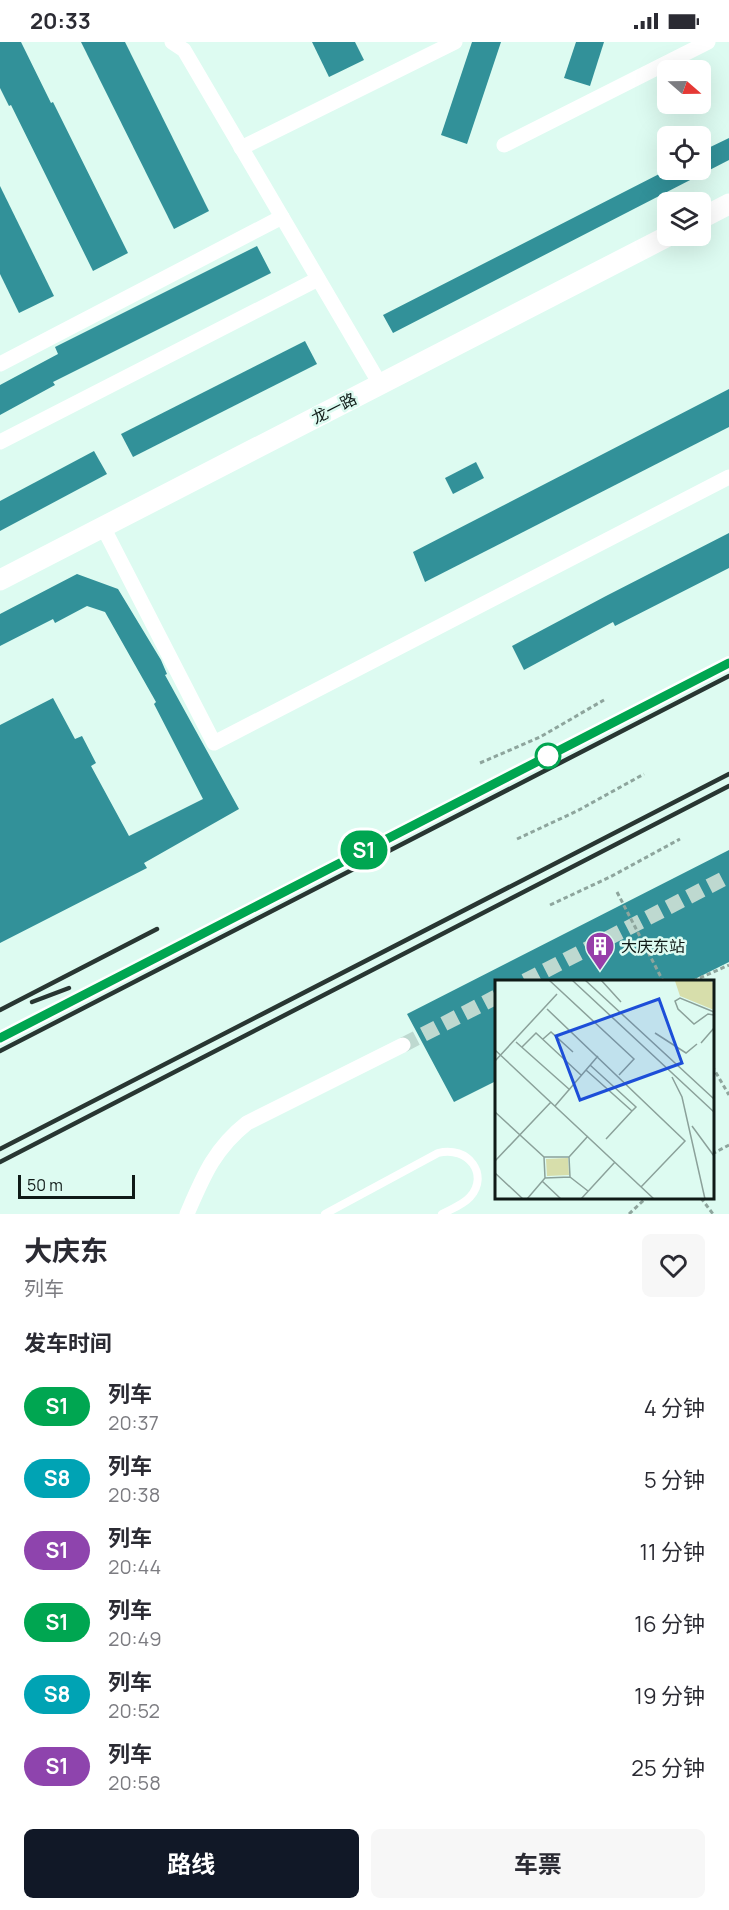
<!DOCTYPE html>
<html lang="zh">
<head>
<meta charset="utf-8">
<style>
	:root { --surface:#fff; --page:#f7f7f7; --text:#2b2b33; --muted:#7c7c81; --accent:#111827 }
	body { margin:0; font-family:Manrope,"Noto Sans SC",sans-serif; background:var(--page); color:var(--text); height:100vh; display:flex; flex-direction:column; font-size:22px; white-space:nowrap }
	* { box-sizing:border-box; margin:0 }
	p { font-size:20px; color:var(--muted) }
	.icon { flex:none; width:33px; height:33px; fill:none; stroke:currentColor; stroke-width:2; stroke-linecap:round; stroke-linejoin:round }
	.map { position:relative; height:1172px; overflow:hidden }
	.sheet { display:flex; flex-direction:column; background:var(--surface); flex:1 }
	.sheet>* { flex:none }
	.badge { padding:0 12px; border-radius:20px; font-size:21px; line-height:39px }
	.needle { width:39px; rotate:110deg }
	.tools { position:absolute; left:657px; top:18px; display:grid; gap:12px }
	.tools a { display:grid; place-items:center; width:54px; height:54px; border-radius:9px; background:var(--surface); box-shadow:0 6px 24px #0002; font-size:30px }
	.scale { position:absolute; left:18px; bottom:15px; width:117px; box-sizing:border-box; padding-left:6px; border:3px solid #0f1a17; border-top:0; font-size:16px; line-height:21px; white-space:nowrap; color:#0f1a17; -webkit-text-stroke:4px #ddfbf1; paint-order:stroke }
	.map>.badge { position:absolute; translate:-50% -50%; box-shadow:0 0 0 3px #fff }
	h2 { padding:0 24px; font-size:22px; line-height:54px }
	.round { display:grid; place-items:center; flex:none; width:63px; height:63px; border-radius:9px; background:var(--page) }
	.head { display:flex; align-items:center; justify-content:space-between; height:102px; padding:0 24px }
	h1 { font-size:28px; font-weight:700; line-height:45px }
	.cta { display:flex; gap:12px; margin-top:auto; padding:12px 24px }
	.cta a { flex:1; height:69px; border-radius:9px; background:var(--accent); color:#fff; font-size:24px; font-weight:700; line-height:69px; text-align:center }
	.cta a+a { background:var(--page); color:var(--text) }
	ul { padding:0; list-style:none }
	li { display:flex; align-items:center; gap:18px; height:72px; padding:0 24px }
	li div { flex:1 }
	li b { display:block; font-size:22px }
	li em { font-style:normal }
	li .badge { min-width:66px; font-weight:700; text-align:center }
	.status { display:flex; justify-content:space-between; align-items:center; height:42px; padding:0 30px; background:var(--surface); direction:ltr }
	.status svg { height:16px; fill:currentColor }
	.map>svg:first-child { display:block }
</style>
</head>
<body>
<div class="status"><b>20:33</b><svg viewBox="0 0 49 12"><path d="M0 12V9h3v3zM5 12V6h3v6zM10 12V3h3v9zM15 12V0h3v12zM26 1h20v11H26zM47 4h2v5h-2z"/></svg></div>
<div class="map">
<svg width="729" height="1172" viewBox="0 0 729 1172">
	<rect width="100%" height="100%" fill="#ddfbf1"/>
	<g fill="#329199">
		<path d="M0,0H21L51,61L53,60L128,211L93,229L11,63L9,64L0,46Z"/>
		<path d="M81,0H125L209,169L174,187Z"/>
		<path d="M312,0H355L364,18L329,35Z"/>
		<path d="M472,0H501L467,102L441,93Z"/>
		<path d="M576,0H604L590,44L564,36Z"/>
		<path d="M729,96V118L393,291L383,273L667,128H700V110Z"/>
		<path d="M0,144L54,254L19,271L0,232Z"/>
		<path d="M257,204L271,231L53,340L55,343L0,373V343L58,312L55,305Z"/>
		<path d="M305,299L317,322L133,415L121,392Z"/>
		<path d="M729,347V385L425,540L413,510Z"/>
		<path d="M94,409L107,432L0,489V459Z"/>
		<path d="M476,420L484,436L453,452L445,436Z"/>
		<path d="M729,491V526L615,584L613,580L524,628L512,604L606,554Z"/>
		<path d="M77,532L118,547L161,618L167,632L165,633L239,767L144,821L147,826L0,901V683L53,656L75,697L82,694L96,721L91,724L129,794L203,757L154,662L156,660L105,570L87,564L55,581L53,577L0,604V572Z"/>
		<path d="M729,808V920L691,939H496V1039L454,1060L407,972Z"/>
	</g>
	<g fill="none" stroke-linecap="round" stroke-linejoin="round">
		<g stroke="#bed9d0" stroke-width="15" stroke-dasharray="15 8" stroke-linecap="butt">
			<path d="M525,939L729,834"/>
			<path d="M403,1003L496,955"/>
		</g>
		<g stroke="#8ea59d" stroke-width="3" stroke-dasharray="4.5 3" stroke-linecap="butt">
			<path d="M480,721L540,695L604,658"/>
			<path d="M517,797L577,769L644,732"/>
			<path d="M617,850L663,939"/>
			<path d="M550,863L610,835L680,797"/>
			<path d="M693,939L729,923"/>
			<path d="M712,1024L729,1053"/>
			<path d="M712,1112L729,1103"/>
			<path d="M701,1156L713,1172"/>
			<path d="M629,1172L646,1156"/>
		</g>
		<path stroke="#fff" stroke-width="8" d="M325,1172L438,1111C468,1103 490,1133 470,1155C463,1163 451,1167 442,1172"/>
		<g stroke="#fff" stroke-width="15">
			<path d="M172,0L184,8L380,342"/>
			<path d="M504,103L708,0"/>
			<path d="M241,106L455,0"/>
			<path d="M0,322L282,175"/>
			<path d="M0,400L318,237"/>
			<path d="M103,485L214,701L729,435"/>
			<path d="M187,1172C203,1135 214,1107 247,1081L403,1003"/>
		</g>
		<g stroke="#fff" stroke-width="21">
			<path d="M700,177L729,162"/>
			<path d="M0,538L668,194"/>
		</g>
		<g stroke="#283632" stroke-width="4.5">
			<path d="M32,960L69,946"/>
			<path d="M0,968L157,887"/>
			<path d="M0,996L729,621"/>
			<path d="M0,1009L729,634"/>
			<path d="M0,1107L729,732"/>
			<path d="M0,1120L729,744"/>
		</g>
	</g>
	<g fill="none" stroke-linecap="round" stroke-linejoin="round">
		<g stroke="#fff" stroke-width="14">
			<path id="line" d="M0,996L729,621"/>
		</g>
		<use href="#line" stroke="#00a651" stroke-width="9"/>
	</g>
	<defs>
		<g id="building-pin" transform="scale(1.5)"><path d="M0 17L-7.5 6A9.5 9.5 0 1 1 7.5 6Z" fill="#973ea9" stroke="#ddfbf1"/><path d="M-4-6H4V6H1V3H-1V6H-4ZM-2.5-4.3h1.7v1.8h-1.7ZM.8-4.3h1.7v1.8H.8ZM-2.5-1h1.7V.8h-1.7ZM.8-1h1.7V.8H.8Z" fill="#fff"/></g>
	</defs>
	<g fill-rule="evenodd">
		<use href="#building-pin" x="600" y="904"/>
	</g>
	<circle fill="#fff" stroke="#00a651" stroke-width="3" cx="548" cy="714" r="12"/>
	<g text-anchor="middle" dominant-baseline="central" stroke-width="5" stroke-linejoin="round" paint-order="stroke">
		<g font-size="16" fill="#0f1a17" stroke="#ddfbf1">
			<text transform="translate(334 366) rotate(-27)">龙一路</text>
		</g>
		<g font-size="16" fill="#0f1a17" stroke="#ddfbf1" text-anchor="start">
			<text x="621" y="904">大庆东站</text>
		</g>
	</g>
	<g transform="translate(495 938)">
		<rect width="219" height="219" fill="#ddfbf1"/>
		<path d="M215,0L219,4V30L185,16L180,1ZM73,178L74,195L52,196L51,179Z" fill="#d7deab"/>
		<path fill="none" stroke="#8ba19a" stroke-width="1.5" d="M54,0L139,79L124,95M77,0L219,132M90,0L219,119M106,0L126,22M52,29L190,161L146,207M219,32L185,18L180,21L183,29L199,44L213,34L219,35M160,53L191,73L202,64M48,59L56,52L78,72M21,62L75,110M206,63L219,48M27,67L41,53L86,95M0,70L159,219M0,81L62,14M91,90L137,131L141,127L95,85M177,97L187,117L210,219M60,126L103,76M0,132L49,177H74L75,197L50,198L49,177M197,146L219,176M111,159L137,131M74,177L93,156M0,181L56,122M0,193L28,219M75,197L93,211M47,201L66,219M32,219L50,198M86,219L120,182"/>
		<path fill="#1d4ed8" fill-opacity="0.15" stroke="#1d4ed8" stroke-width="3" d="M164,19L187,83L85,120L61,56Z"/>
		<rect width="219" height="219" fill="none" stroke="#0f1a17" stroke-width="3"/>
	</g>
</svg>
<div class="tools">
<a><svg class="needle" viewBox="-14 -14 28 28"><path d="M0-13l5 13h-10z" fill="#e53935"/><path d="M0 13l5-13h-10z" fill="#7c7c81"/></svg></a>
<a><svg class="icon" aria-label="locate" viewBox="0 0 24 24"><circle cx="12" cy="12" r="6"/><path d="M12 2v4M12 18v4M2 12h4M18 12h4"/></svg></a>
<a><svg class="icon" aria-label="layers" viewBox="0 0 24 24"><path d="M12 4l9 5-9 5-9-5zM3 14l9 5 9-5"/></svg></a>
</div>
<div class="scale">50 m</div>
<b class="badge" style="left:364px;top:808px;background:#00a651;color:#fff">S1</b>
</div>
<section class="sheet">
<div class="head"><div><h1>大庆东</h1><p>列车</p></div><a class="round"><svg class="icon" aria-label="heart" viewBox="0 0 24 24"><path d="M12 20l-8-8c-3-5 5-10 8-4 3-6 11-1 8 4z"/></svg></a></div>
<h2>发车时间</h2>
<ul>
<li><span class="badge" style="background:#00a651;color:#fff">S1</span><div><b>列车</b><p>20:37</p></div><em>4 分钟</em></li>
<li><span class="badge" style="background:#00a3b4;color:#fff">S8</span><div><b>列车</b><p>20:38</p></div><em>5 分钟</em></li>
<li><span class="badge" style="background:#8e44ad;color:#fff">S1</span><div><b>列车</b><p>20:44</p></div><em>11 分钟</em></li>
<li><span class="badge" style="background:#00a651;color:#fff">S1</span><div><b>列车</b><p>20:49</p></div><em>16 分钟</em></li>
<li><span class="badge" style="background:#00a3b4;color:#fff">S8</span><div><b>列车</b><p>20:52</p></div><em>19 分钟</em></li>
<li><span class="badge" style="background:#8e44ad;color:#fff">S1</span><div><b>列车</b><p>20:58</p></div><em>25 分钟</em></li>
</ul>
<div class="cta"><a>路线</a><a>车票</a></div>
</section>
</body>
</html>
